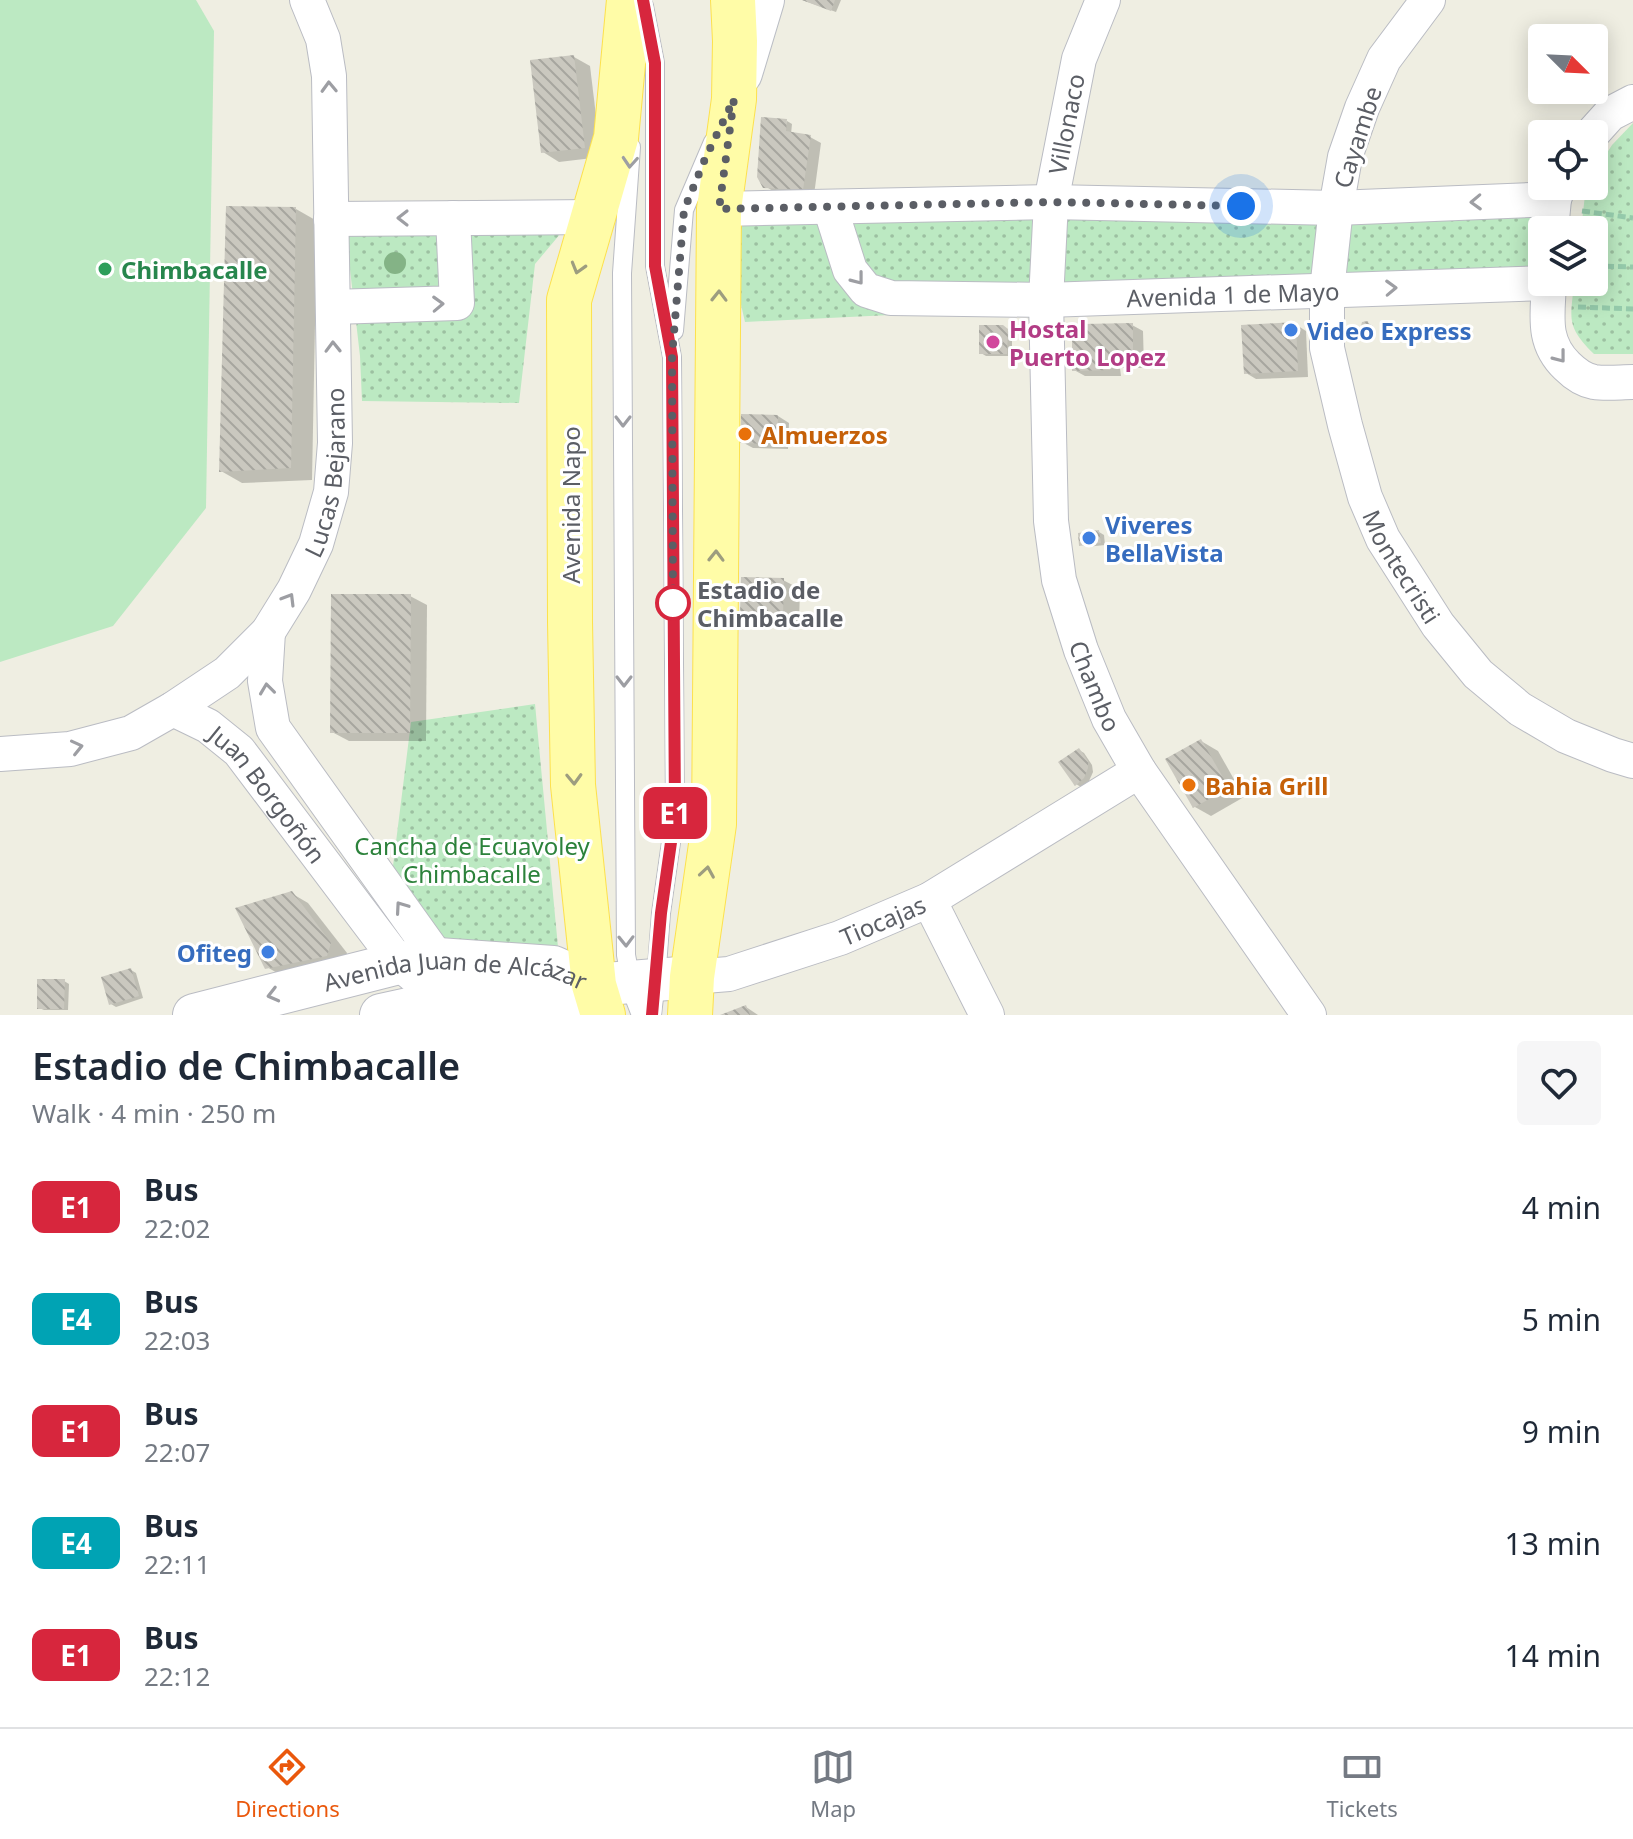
<!DOCTYPE html>
<html lang="en">
<head>
<meta charset="utf-8">
<style>
	:root { --surface:#fff; --page:#f6f6f7; --text:#1f2937; --muted:#747a83; --line:#e0e1e3; --accent:#ea580c }
	body { margin:0; font-family:"Noto Sans",sans-serif; background:var(--page); color:var(--text); height:100vh; display:flex; flex-direction:column; font-size:30px; white-space:nowrap }
	* { box-sizing:border-box; margin:0 }
	p { font-size:26px; color:var(--muted) }
	.icon { flex:none; width:44px; height:44px; fill:none; stroke:currentColor; stroke-width:2; stroke-linecap:round; stroke-linejoin:round }
	.map { position:relative; height:1015px; overflow:hidden }
	.side { display:flex; flex-direction:column; background:var(--surface); flex:1 }
	.side>* { flex:none }
	.badge { padding:0 16px; border-radius:12px; font-size:28px; line-height:52px }
	.needle { width:52px; rotate:114deg }
	.tools { position:absolute; left:1528px; top:24px; display:grid; gap:16px }
	.tools a { display:grid; place-items:center; width:80px; height:80px; border-radius:8px; background:var(--surface); box-shadow:0 4px 20px #0003; font-size:40px }
	.you { position:absolute; width:40px; height:40px; margin:-20px; border:6px solid #fff; border-radius:50%; background:#1a73e8; box-shadow:0 0 0 12px #1a73e833 }
	.map>.badge { position:absolute; translate:-50% -50%; box-shadow:0 0 0 4px #fff }
	.round { display:grid; place-items:center; flex:none; width:84px; height:84px; border-radius:8px; background:var(--page) }
	.head { display:flex; align-items:center; justify-content:space-between; height:136px; padding:0 32px }
	h1 { font-size:38px; font-weight:600; line-height:60px }
	ul { padding:0; list-style:none }
	li { display:flex; align-items:center; gap:24px; height:112px; padding:0 32px }
	li div { flex:1 }
	li b { display:block; font-size:30px }
	li em { font-style:normal }
	li .badge { min-width:88px; font-weight:700; text-align:center }
	.menu { display:flex; justify-content:space-around; align-items:center; height:112px; border-top:2px solid var(--line); background:var(--surface); font-size:22px; color:var(--muted) }
	.menu a { display:grid; justify-items:center; gap:4px }
	.menu .selected { color:var(--accent) }
	.map>svg:first-child { display:block }
</style>
</head>
<body>
<div class="map">
<svg width="1633" height="1015" viewBox="0 0 1633 1015">
	<defs>
		<pattern id="grass-dots" width="8" height="8" patternUnits="userSpaceOnUse" patternTransform="scale(2)"><rect width="8" height="8" fill="#bce9c2"/><path d="M2 2h.1M6 6h.1" fill="none" stroke="#9cc0a1" stroke-width="1.8" stroke-linecap="round"/></pattern>
		<pattern id="building-back-hatch" width="6" height="6" patternUnits="userSpaceOnUse" patternTransform="scale(2)"><rect width="6" height="6" fill="#cac8bf"/><path d="M-1 5l2 2M0 0l6 6M5-1l2 2" fill="none" stroke="#a7a69f"/></pattern>
	</defs>
	<rect width="100%" height="100%" fill="#efeee2"/>
	<g fill="url(#grass-dots)">
		<path d="M1633,123V354H1594C1565,325 1571,319 1574,282H1594V230H1581L1586,186H1594V173L1612,145Z"/>
		<path d="M1554,199L1542,230V282L1549,283L745,322L719,209Z"/>
		<path d="M561,233L535,264L519,403L362,401L360,356L346,235Z"/>
		<path d="M535,704L558,947L438,959L392,874L411,722Z"/>
	</g>
	<path fill="#bce9c2" d="M0,0H196L214,31L206,508L113,626L0,662Z"/>
	<g fill="#0003">
		<path d="M802,0H841L836,12Z"/>
		<path d="M574,57L590,66L601,157L559,162L543,152Z"/>
		<path d="M787,121L792,124L791,134L810,137L821,143L814,195L776,193L765,186Z"/>
		<path d="M296,209L317,221L312,480L242,483L221,471Z"/>
		<path d="M1368,323L1373,326L1375,338L1364,340L1360,337Z"/>
		<path d="M1295,324L1306,331L1308,377L1256,379L1246,373Z"/>
		<path d="M1132,325L1143,331L1144,368H1120L1121,376H1085L1074,370Z"/>
		<path d="M1003,327L1012,334V356H986L981,353Z"/>
		<path d="M778,416L789,423L788,449L753,448L742,442Z"/>
		<path d="M1099,532L1104,535L1105,545L1086,547L1081,544Z"/>
		<path d="M783,580L800,589L799,624L758,623L742,613Z"/>
		<path d="M410,596L427,605L426,741H349L332,732Z"/>
		<path d="M1201,741L1218,751L1244,797L1211,816L1195,807Z"/>
		<path d="M1079,750L1084,753L1092,765L1093,772L1089,781L1081,787L1076,784Z"/>
		<path d="M291,893L308,903L347,953L344,965L284,977L267,967Z"/>
		<path d="M131,970L136,973L143,998L116,1007L111,1004Z"/>
		<path d="M64,981L69,984L68,1010H44L39,1008Z"/>
		<path d="M746,1007L758,1015H725Z"/>
	</g>
	<g fill="url(#building-back-hatch)">
		<path d="M802,0H835L831,11Z"/>
		<path d="M574,55L585,148L541,153L530,60Z"/>
		<path d="M761,117L787,119L786,131L811,135L803,190L763,188L757,177Z"/>
		<path d="M226,206L296,207L291,468L219,472Z"/>
		<path d="M1368,321L1371,336L1358,338L1362,322Z"/>
		<path d="M1296,322L1298,371L1244,374L1241,325Z"/>
		<path d="M1133,323V363H1110V370L1072,371V331L1082,324Z"/>
		<path d="M979,325H1003L1008,329L1007,354H979Z"/>
		<path d="M741,414L778,415V444L740,443Z"/>
		<path d="M1099,530L1101,543L1079,546L1078,533Z"/>
		<path d="M741,577L784,578L783,615L740,614Z"/>
		<path d="M331,594H411L410,733H330Z"/>
		<path d="M1201,739L1229,788L1193,808L1165,759Z"/>
		<path d="M1079,748L1088,761V768L1084,778L1075,786L1058,762Z"/>
		<path d="M292,891L331,943L327,956L265,969L235,908Z"/>
		<path d="M131,968L139,996L109,1005L101,977Z"/>
		<path d="M37,979H65L64,1009H37Z"/>
		<path d="M746,1005L750,1015H720Z"/>
	</g>
	<g fill="none" stroke-linecap="round" stroke-linejoin="round">
		<g stroke="#babcc3" stroke-width="20">
			<g id="service">
				<path d="M644,6L655,63V266L672,357L675,814L661,913L656,980L652,1015"/>
				<path d="M631,147L622,273L626,955L634,997L641,1015"/>
				<path d="M674,331L684,210L713,142"/>
			</g>
		</g>
		<g stroke="#babcc3" stroke-width="36">
			<g id="minor">
				<path id="s1" d="M1103,0L1079,59L1051,202L1046,300L1051,521L1059,580L1081,650L1109,719L1139,771L1309,1015"/>
				<path id="s2" d="M1428,0L1384,59L1362,108L1345,157L1336,208L1327,290V348L1345,425L1365,497L1383,539L1438,625L1478,674L1520,709L1566,736L1613,755L1633,761"/>
				<path d="M1592,134L1610,114L1633,102"/>
				<path id="s3" d="M830,207L850,270L866,290L891,298L1046,300L1549,283"/>
				<path d="M719,209L1051,202L1336,208L1554,199"/>
				<path d="M331,219L593,217"/>
				<path d="M1551,230L1554,199L1559,186"/>
				<path d="M1549,282C1548,314 1541,341 1567,366C1575,374 1583,380 1594,382C1607,384 1621,382 1633,382"/>
				<path d="M333,307L457,303L453,218"/>
				<path d="M268,632L265,681L273,728L438,959L441,979"/>
				<path id="s4" d="M173,709L208,726L239,751L399,963L417,978"/>
				<path id="s5" d="M0,754L70,749L131,733L173,709L227,673L268,632L294,590L316,544L331,492L335,443L329,76L323,39L307,0"/>
				<path d="M929,900L987,1015"/>
				<path id="s6" d="M692,977L729,974L840,938L929,900L1139,771"/>
			</g>
		</g>
		<g stroke="#babcc3" stroke-width="44">
			<g id="tertiary">
				<path id="s7" d="M194,1015L399,963L438,959L553,967L594,985"/>
				<path d="M381,1015L445,1001L558,1003L594,985L692,977"/>
			</g>
		</g>
		<g stroke="#bbbec5" stroke-width="46">
			<path id="secondary" d="M740,73L762,0"/>
		</g>
		<g stroke="#fde14d" stroke-width="46">
			<g id="primary">
				<path d="M603,1015L594,985L573,785L570,622L569,300L616,138L629,0"/>
				<path d="M690,1015L692,977L714,824L719,209L734,99L735,41L733,0"/>
			</g>
		</g>
		<g stroke="#95caab" stroke-width="5" stroke-dasharray="8 4" stroke-linecap="butt">
			<path d="M1582,211L1633,218"/>
			<path d="M1594,266L1633,267"/>
			<path d="M1578,307L1633,309"/>
		</g>
		<use href="#service" stroke="#fff" stroke-width="18"/>
		<use href="#minor" stroke="#fff" stroke-width="34"/>
		<use href="#tertiary" stroke="#fff" stroke-width="42"/>
		<use href="#secondary" stroke="#fff" stroke-width="44"/>
		<use href="#primary" stroke="#fffca7" stroke-width="44"/>
	</g>
	<circle fill="#84b386" cx="395" cy="263" r="11"/>
	<defs><path id="oneway-chevron" d="M-2-3.5L2.5 0L-2 3.5" fill="none" stroke-width="1.6" stroke-linecap="round" stroke-linejoin="round" transform="scale(2)"/></defs>
	<g stroke="#9d9ea3">
		<use href="#oneway-chevron" transform="translate(329 87) rotate(-92)"/>
		<use href="#oneway-chevron" transform="translate(630 162) rotate(94)"/>
		<use href="#oneway-chevron" transform="translate(1476 202) rotate(178)"/>
		<use href="#oneway-chevron" transform="translate(403 218) rotate(180)"/>
		<use href="#oneway-chevron" transform="translate(858 279) rotate(52)"/>
		<use href="#oneway-chevron" transform="translate(1391 288) rotate(-2)"/>
		<use href="#oneway-chevron" transform="translate(438 304) rotate(-2)"/>
		<use href="#oneway-chevron" transform="translate(333 347) rotate(-91)"/>
		<use href="#oneway-chevron" transform="translate(1560 357) rotate(52)"/>
		<use href="#oneway-chevron" transform="translate(623 421) rotate(90)"/>
		<use href="#oneway-chevron" transform="translate(289 599) rotate(-59)"/>
		<use href="#oneway-chevron" transform="translate(624 681) rotate(90)"/>
		<use href="#oneway-chevron" transform="translate(267 689) rotate(-97)"/>
		<use href="#oneway-chevron" transform="translate(77 747) rotate(-13)"/>
		<use href="#oneway-chevron" transform="translate(401 907) rotate(-125)"/>
		<use href="#oneway-chevron" transform="translate(626 941) rotate(89)"/>
		<use href="#oneway-chevron" transform="translate(273 995) rotate(166)"/>
	</g>
	<g stroke="#9d9d7f">
		<use href="#oneway-chevron" transform="translate(578 268) rotate(106)"/>
		<use href="#oneway-chevron" transform="translate(719 296) rotate(-89)"/>
		<use href="#oneway-chevron" transform="translate(716 556) rotate(-89)"/>
		<use href="#oneway-chevron" transform="translate(574 779) rotate(88)"/>
		<use href="#oneway-chevron" transform="translate(707 872) rotate(-81)"/>
	</g>
	<g fill="none" stroke-linecap="round" stroke-linejoin="round">
		<g stroke="#fff" stroke-width="18">
			<path id="line" d="M643,0L655,63V266L672,357L675,814L661,913L652,1015"/>
		</g>
		<use href="#line" stroke="#d7263d" stroke-width="12"/>
		<path stroke="#5b5e65" stroke-width="8" stroke-dasharray="0 14.4" d="M673,603L672,357L684,210L705,159L734,99L719,209L1051,202L1241,206"/>
	</g>
	<circle fill="#2e9e5b" stroke="#fff" stroke-width="3" cx="105" cy="269" r="8"/>
	<g fill="#3f7fe0" stroke="#fff" stroke-width="3">
		<circle cx="1291" cy="330" r="8"/>
		<circle cx="1089" cy="538" r="8"/>
		<circle cx="268" cy="952" r="8"/>
	</g>
	<circle fill="#d1479c" stroke="#fff" stroke-width="3" cx="993" cy="342" r="8"/>
	<g fill="#e8710a" stroke="#fff" stroke-width="3">
		<circle cx="745" cy="434" r="8"/>
		<circle cx="1189" cy="785" r="8"/>
	</g>
	<circle fill="#fff" stroke="#d7263d" stroke-width="4" cx="673" cy="603" r="16"/>
	<g text-anchor="middle" dominant-baseline="central" stroke-width="6" stroke-linejoin="round" paint-order="stroke">
		<g font-size="24" fill="#5b5e65" stroke="#fff">
			<text transform="translate(1066 124) rotate(-79)">Villonaco</text>
			<text transform="translate(1357 137) rotate(-72)">Cayambe</text>
			<text stroke="none"><textPath href="#s3" startOffset="460">Avenida 1 de Mayo</textPath></text>
			<text stroke="none"><textPath href="#s5" startOffset="478">Lucas Bejarano</textPath></text>
			<text transform="translate(570 505) rotate(-90)">Avenida Napo</text>
			<text stroke="none"><textPath href="#s2" startOffset="604">Montecristi</textPath></text>
			<text stroke="none"><textPath href="#s1" startOffset="700">Chambo</textPath></text>
			<text stroke="none"><textPath href="#s4" startOffset="130">Juan Borgoñón</textPath></text>
			<text stroke="none"><textPath href="#s6" startOffset="200">Tiocajas</textPath></text>
			<text stroke="none"><textPath href="#s7" startOffset="268">Avenida Juan de Alcázar</textPath></text>
		</g>
		<g font-size="24" font-weight="bold" fill="#27864d" stroke="#fff" text-anchor="start">
			<text x="121" y="269">Chimbacalle</text>
		</g>
		<g font-size="24" font-weight="bold" fill="#b23c85" stroke="#fff" text-anchor="start">
			<text x="1009" y="328">Hostal<tspan x="1009" dy="28">Puerto Lopez</tspan></text>
		</g>
		<g font-size="24" font-weight="bold" fill="#366cbe" stroke="#fff" text-anchor="start">
			<text x="1307" y="330">Video Express</text>
			<text x="1105" y="524">Viveres<tspan x="1105" dy="28">BellaVista</tspan></text>
			<text x="252" y="952" text-anchor="end">Ofiteg</text>
		</g>
		<g font-size="24" font-weight="bold" fill="#c56008" stroke="#fff" text-anchor="start">
			<text x="761" y="434">Almuerzos</text>
			<text x="1205" y="785">Bahia Grill</text>
		</g>
		<g font-size="24" font-weight="bold" fill="#5b5e65" stroke="#fff" text-anchor="start">
			<text x="697" y="589">Estadio de<tspan x="697" dy="28">Chimbacalle</tspan></text>
		</g>
		<g font-size="24" fill="#2c823b" stroke="#fff">
			<text x="472" y="845">Cancha de Ecuavoley<tspan x="472" dy="28">Chimbacalle</tspan></text>
		</g>
	</g>
</svg>
<div class="tools">
<a><svg class="needle" viewBox="-14 -14 28 28"><path d="M0-13l5 13h-10z" fill="#e53935"/><path d="M0 13l5-13h-10z" fill="#747a83"/></svg></a>
<a><svg class="icon" aria-label="locate" viewBox="0 0 24 24"><circle cx="12" cy="12" r="6"/><path d="M12 2v4M12 18v4M2 12h4M18 12h4"/></svg></a>
<a><svg class="icon" aria-label="layers" viewBox="0 0 24 24"><path d="M12 4l9 5-9 5-9-5zM3 14l9 5 9-5"/></svg></a>
</div>
<div class="you" style="left:1241px;top:206px"></div>
<b class="badge" style="left:675px;top:813px;background:#d7263d;color:#fff">E1</b>
</div>
<section class="side">
<div class="head"><div><h1>Estadio de Chimbacalle</h1><p>Walk · 4 min · 250 m</p></div><a class="round"><svg class="icon" aria-label="heart" viewBox="0 0 24 24"><path d="M12 20l-8-8c-3-5 5-10 8-4 3-6 11-1 8 4z"/></svg></a></div>
<ul>
<li><span class="badge" style="background:#d7263d;color:#fff">E1</span><div><b>Bus</b><p>22:02</p></div><em>4 min</em></li>
<li><span class="badge" style="background:#00a3b4;color:#fff">E4</span><div><b>Bus</b><p>22:03</p></div><em>5 min</em></li>
<li><span class="badge" style="background:#d7263d;color:#fff">E1</span><div><b>Bus</b><p>22:07</p></div><em>9 min</em></li>
<li><span class="badge" style="background:#00a3b4;color:#fff">E4</span><div><b>Bus</b><p>22:11</p></div><em>13 min</em></li>
<li><span class="badge" style="background:#d7263d;color:#fff">E1</span><div><b>Bus</b><p>22:12</p></div><em>14 min</em></li>
</ul>
</section>
<nav class="menu">
<a class="selected"><svg class="icon" aria-label="directions" viewBox="0 0 24 24"><path d="M12 3l9 9-9 9-9-9zM9 14v-3h6M13 9l2 2-2 2"/></svg>Directions</a>
<a><svg class="icon" aria-label="map" viewBox="0 0 24 24"><path d="M3 6l6-2 6 2 6-2v14l-6 2-6-2-6 2zM9 4v14M15 6v14"/></svg>Map</a>
<a><svg class="icon" aria-label="tickets" viewBox="0 0 24 24"><path d="M3 7h18v10H3zM15 7v10"/></svg>Tickets</a>
</nav>
</body>
</html>
